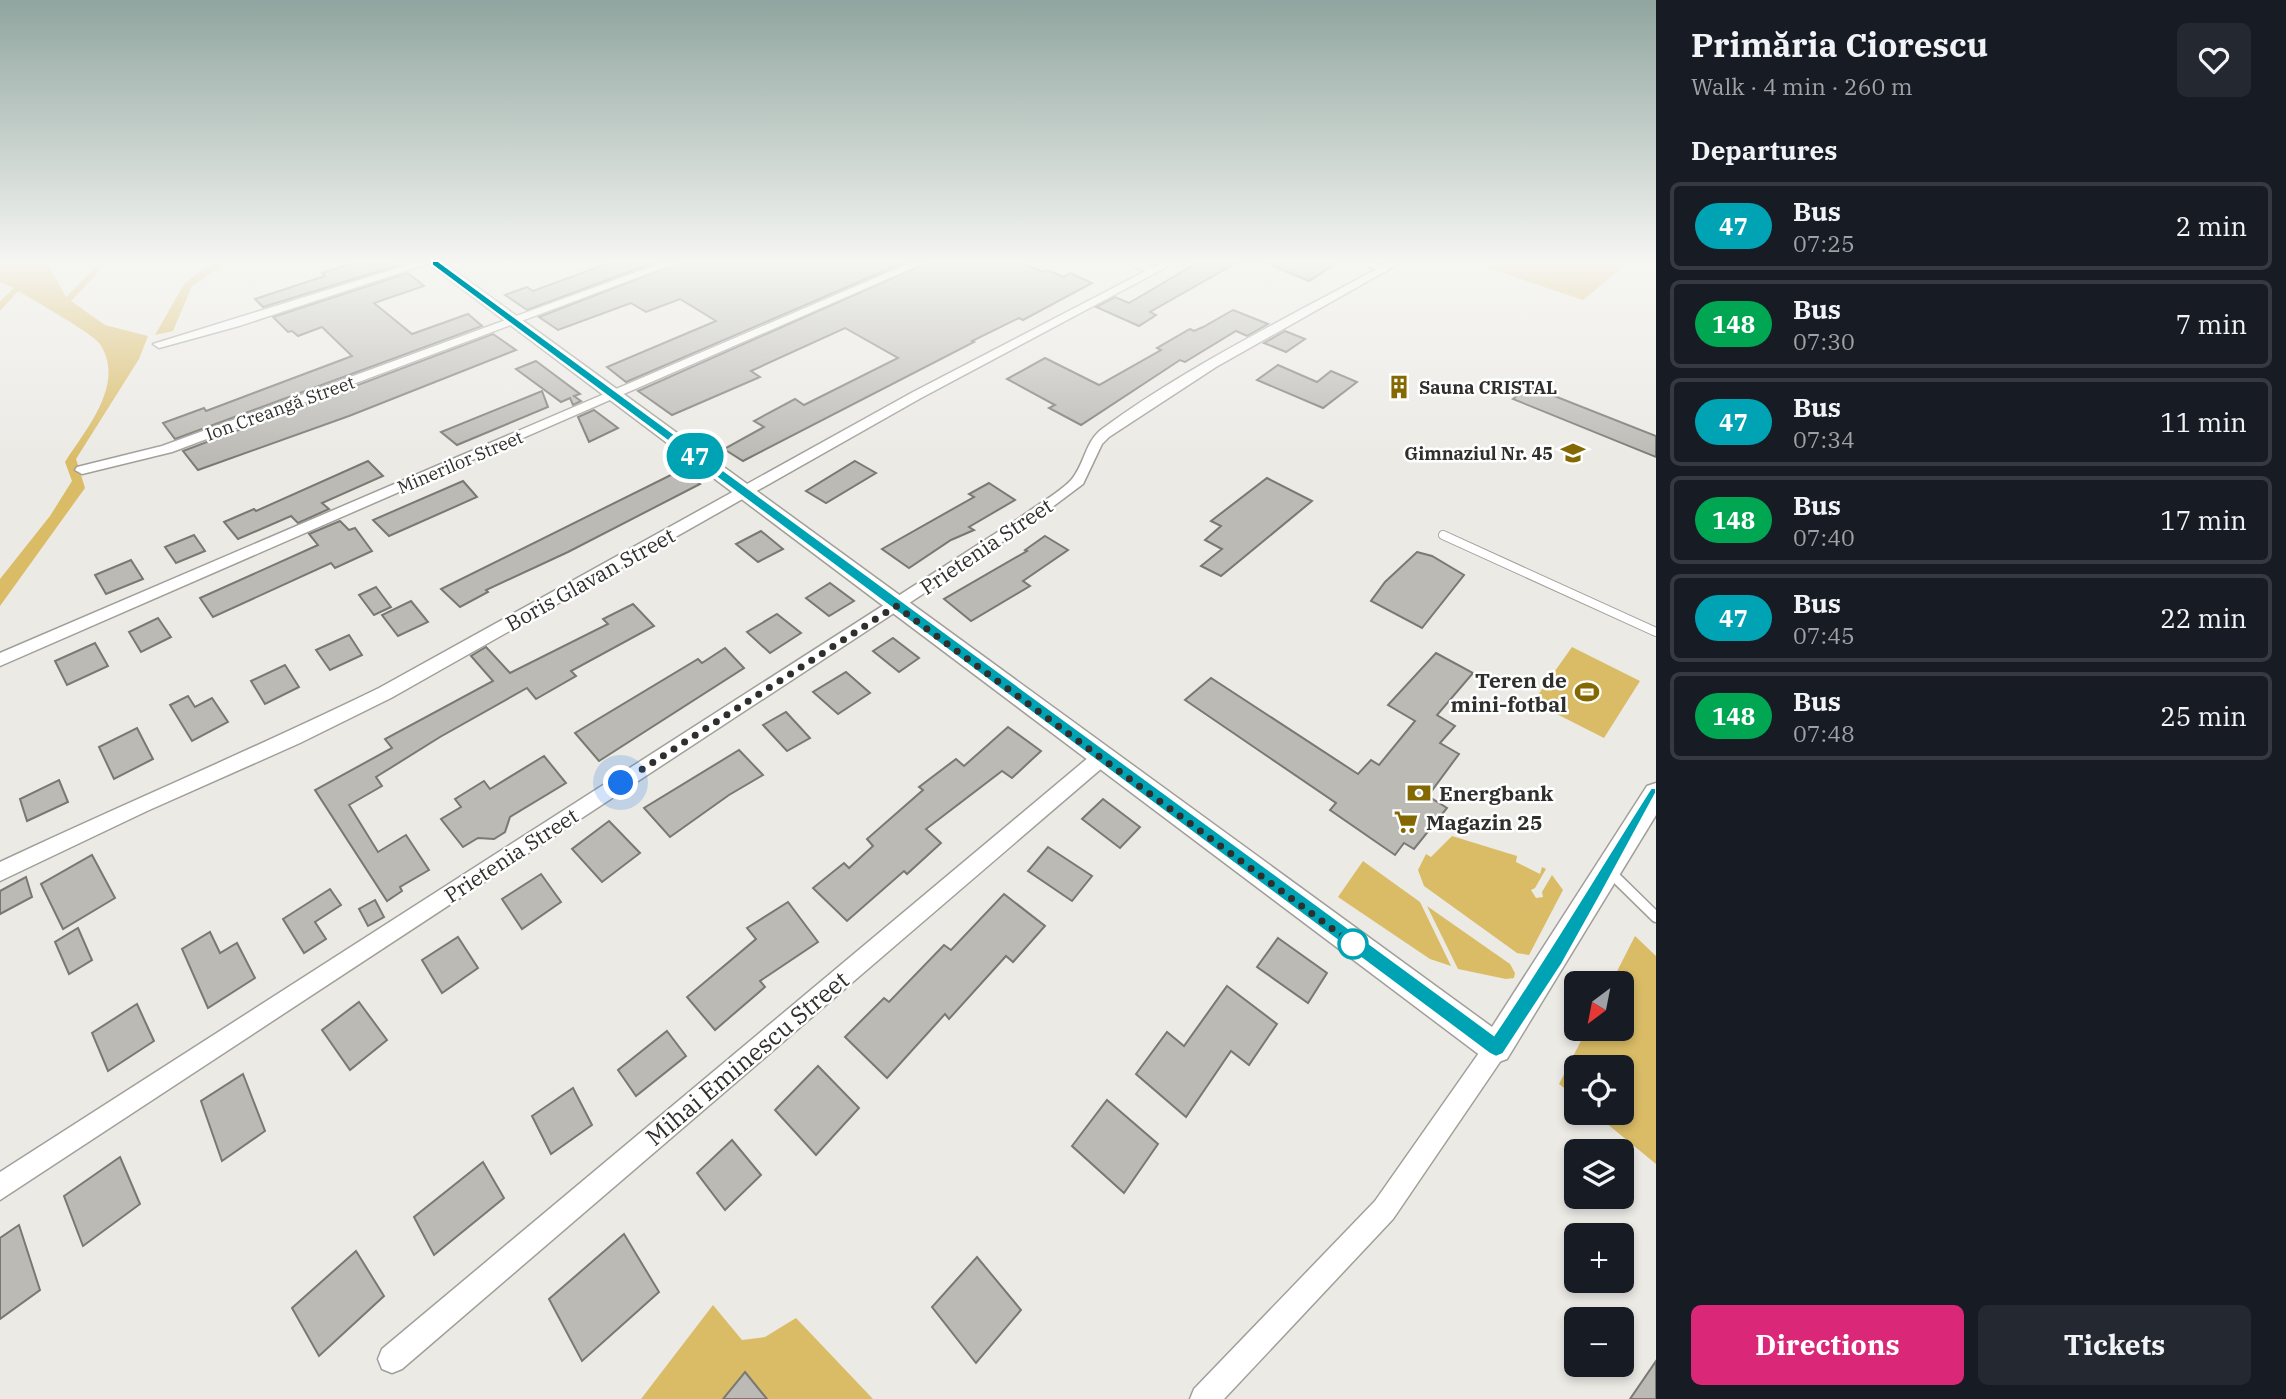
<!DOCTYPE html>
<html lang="en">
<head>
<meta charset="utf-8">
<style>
	:root { --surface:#171b24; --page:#242831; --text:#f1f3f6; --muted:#9ea1a6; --line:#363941; --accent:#db2777 }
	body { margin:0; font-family:"IBM Plex Serif",serif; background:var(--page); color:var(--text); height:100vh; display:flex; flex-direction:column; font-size:26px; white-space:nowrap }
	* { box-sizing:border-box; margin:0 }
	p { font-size:23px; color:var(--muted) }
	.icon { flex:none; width:38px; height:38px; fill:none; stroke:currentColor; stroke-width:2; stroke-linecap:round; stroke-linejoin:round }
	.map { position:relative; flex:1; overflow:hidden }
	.panel { display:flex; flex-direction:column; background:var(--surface); width:630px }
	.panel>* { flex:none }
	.badge { padding:0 14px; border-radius:23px; font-size:24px; line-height:46px }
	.needle { width:46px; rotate:212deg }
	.buttons { position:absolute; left:1564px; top:971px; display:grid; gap:14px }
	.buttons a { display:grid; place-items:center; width:70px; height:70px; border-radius:10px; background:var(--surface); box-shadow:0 4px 10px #0003; font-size:35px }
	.you { position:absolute; width:35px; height:35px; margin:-18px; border:5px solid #fff; border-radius:50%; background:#1a73e8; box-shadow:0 0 0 10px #1a73e833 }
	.map>.badge { position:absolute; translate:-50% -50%; box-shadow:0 0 0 4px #fff }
	h2 { padding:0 35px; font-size:26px; line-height:63px }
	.round { display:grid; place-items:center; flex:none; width:74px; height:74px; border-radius:10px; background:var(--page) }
	.head { display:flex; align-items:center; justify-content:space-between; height:119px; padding:0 35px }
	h1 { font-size:33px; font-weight:700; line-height:52px }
	.cta { display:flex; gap:14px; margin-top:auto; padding:14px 35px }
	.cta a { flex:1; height:80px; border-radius:10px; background:var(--accent); color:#fff; font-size:28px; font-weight:700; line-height:80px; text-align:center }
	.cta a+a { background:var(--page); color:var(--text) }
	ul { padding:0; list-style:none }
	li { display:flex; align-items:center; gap:21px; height:88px; margin:0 14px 10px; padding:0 21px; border:4px solid var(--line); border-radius:10px }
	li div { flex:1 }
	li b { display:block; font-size:26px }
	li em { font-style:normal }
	li .badge { min-width:77px; font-weight:700; text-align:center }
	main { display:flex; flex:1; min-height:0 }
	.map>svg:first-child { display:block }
</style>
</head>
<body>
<main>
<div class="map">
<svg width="1656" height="1399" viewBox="0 0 1656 1399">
	<rect width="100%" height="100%" fill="#eceae5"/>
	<g fill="#dabc67">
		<path d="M0,263H47L66,297L100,263H107L71,301L105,325L148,336L139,359L76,459L85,488L0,606V579L50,516L72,481L65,462C86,429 126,384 100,344C95,335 32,299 18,291L0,311V301L14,288L0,282Z"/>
		<path d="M211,263H226L192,286L173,331L155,335L184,284Z"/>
		<path d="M1486,263H1628L1583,300L1482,266Z"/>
		<path d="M1572,647L1640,681L1604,738L1533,702Z"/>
		<path d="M1452,836L1517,856L1516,862L1540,874L1542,867L1546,869L1535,888L1531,890L1536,898L1543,897L1542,892L1552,875L1563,890L1529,955L1517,953L1424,886L1418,870L1426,854L1431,857Z"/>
		<path d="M1363,861L1420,902L1451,966L1430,959L1338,897Z"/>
		<path d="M1427,906L1510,964L1515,973L1514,978L1506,979L1458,969Z"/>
		<path d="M1635,936L1656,956V1164L1594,1113H1622V1068H1577V1098L1559,1084L1587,1029H1622V984L1611,983Z"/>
		<path d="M713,1305L742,1340L765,1337L796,1318L873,1399H641Z"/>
	</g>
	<g fill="#bbbab5" stroke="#797873" stroke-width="2">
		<path d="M353,263L399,265L263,307L255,299L325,276L322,273Z"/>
		<path d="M609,263H653L527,310L505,295L527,287L533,291Z"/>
		<path d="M678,263H903L626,382L607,367L716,321L680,299L646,312L631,303L558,330L539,317Z"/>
		<path d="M926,263H1022L1043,272L1047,270L1064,277L1070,273L1092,283L1023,320L1019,318L972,341L974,342L743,461L724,449L764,427L754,421L795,399L804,405L898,358L845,328L751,371L760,377L672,415L638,391Z"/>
		<path d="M1197,263H1236L1150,312L1156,315L1139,326L1096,307L1115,297L1129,303Z"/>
		<path d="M1266,263H1337L1309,281Z"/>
		<path d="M408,273L424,286L374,303L412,334L468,314L482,326L175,439L163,423L204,408L206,411L352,356L322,327L298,336L292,331L288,332L273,317Z"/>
		<path d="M1233,310L1268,324L1247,336L1236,331L1185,362L1180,360L1081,425L1049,408L1055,405L1007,379L1045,358L1099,385L1161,350L1157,348L1190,329L1194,331L1203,327Z"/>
		<path d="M1285,331L1305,339L1286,352L1264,343Z"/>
		<path d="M493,334L516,350L349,416L198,470L183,451Z"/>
		<path d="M536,361L580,394L574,396L581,401L573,405L570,398L561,402L516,369Z"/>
		<path d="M1278,365L1317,382L1331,371L1357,382L1323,408L1257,380Z"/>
		<path d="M1529,386L1656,436V457L1513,399Z"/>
		<path d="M542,391L548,407L457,445L441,432Z"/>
		<path d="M594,410L618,428L589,442L578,417Z"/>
		<path d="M368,461L383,476L322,503L329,509L298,523L291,516L238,539L224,522L254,509L256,511Z"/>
		<path d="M855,461L876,473L826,503L806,491Z"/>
		<path d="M681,470L700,484L568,552L486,590L488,592L460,607L441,589Z"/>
		<path d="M1267,478L1312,501L1221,576L1201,566L1222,549L1205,540L1221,526L1211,521Z"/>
		<path d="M463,481L477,497L389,536L373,520Z"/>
		<path d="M989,483L1015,500L969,527L974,530L951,540L909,568L882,549L974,497L969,494Z"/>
		<path d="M340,521L349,530L355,528L372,551L335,568L331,563L213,617L200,598L318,545L309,534Z"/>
		<path d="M761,531L783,549L758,562L736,544Z"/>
		<path d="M194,535L205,551L176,563L165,547Z"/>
		<path d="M1045,536L1068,550L1023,581L1030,586L971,621L944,599L1027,551L1025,550Z"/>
		<path d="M1417,552L1432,556L1464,575L1422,628L1371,601L1385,582Z"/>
		<path d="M131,560L143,579L106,594L95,575Z"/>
		<path d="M830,583L854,601L829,616L806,598Z"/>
		<path d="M376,587L391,607L374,615L359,595Z"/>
		<path d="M411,601L428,622L398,636L382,615Z"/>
		<path d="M633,604L654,626L571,671L576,676L536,699L527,688L440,737L376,777L382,786L349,805L378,852L406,835L429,870L400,887L402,891L387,901L315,790L392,748L385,739L493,681L471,656L486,647L510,673L608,624L603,619Z"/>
		<path d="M777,614L801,633L770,653L747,632Z"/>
		<path d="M158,618L171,637L141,652L129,632Z"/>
		<path d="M349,635L362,655L330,670L316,650Z"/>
		<path d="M893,638L919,658L899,672L873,651Z"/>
		<path d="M95,643L108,666L67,685L55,661Z"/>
		<path d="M725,648L744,668L599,761L575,733L698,659L702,663Z"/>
		<path d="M1436,653L1473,673L1437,715L1455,726L1440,743L1459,754L1428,796L1447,808L1414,849L1404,843L1395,855L1330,810L1336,803L1185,700L1211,678L1358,774L1371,760L1379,765L1415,721L1388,705Z"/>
		<path d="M285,665L299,687L265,704L251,681Z"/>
		<path d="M846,672L870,693L838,714L813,692Z"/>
		<path d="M188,696L195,707L212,698L228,722L192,741L170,705Z"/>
		<path d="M786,712L810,738L787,751L763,725Z"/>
		<path d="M1008,727L1041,751L1012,778L1002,771L926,829L941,843L907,874L904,871L847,921L813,888L844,863L849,868L873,846L867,839L923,790L919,787L956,759L964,766Z"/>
		<path d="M137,728L153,759L114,779L99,747Z"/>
		<path d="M739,750L763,775L729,795L670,837L644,808Z"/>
		<path d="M544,756L566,783L510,817L505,832L494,839L478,838L463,847L441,819L461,807L455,799L484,781L490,789Z"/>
		<path d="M59,780L68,802L27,821L20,799Z"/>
		<path d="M1103,799L1140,827L1120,848L1082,819Z"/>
		<path d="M609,821L640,853L602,882L572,849Z"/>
		<path d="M1048,847L1092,876L1072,901L1028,871Z"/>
		<path d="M92,855L115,898L63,929L41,884Z"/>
		<path d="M541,874L561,902L522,929L502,899Z"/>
		<path d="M26,877L32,897L0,914V891Z"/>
		<path d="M330,889L341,905L315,922L326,939L304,953L283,919Z"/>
		<path d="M1004,894L1045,926L1013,962L1006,956L949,1019L945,1014L887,1078L845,1037L884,998L889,1002L944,945L951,950Z"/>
		<path d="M375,900L384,917L368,926L359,909Z"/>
		<path d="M788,902L818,942L760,981L765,987L715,1030L687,997L756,939L747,928Z"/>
		<path d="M78,928L92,960L69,974L55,942Z"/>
		<path d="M210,932L220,953L237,943L255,978L208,1008L182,949Z"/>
		<path d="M458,937L478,968L442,993L422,960Z"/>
		<path d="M1278,938L1327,973L1308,1003L1257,967Z"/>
		<path d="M1227,986L1277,1024L1249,1065L1231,1051L1186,1117L1136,1074L1167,1032L1184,1046Z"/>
		<path d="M359,1002L387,1040L350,1070L322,1030Z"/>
		<path d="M137,1004L154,1041L108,1071L92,1033Z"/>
		<path d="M667,1031L686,1056L636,1096L618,1070Z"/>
		<path d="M818,1066L859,1108L816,1155L775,1110Z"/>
		<path d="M243,1074L265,1131L222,1161L201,1101Z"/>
		<path d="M573,1088L592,1125L551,1154L532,1116Z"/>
		<path d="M1107,1100L1158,1144L1124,1193L1072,1146Z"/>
		<path d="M732,1140L761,1175L725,1210L697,1173Z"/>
		<path d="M120,1157L140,1204L83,1246L64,1196Z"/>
		<path d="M483,1162L504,1198L434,1255L414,1217Z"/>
		<path d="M19,1225L40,1290L0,1319V1238Z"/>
		<path d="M624,1234L659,1292L582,1361L549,1299Z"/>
		<path d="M356,1251L384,1296L319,1356L292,1308Z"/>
		<path d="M977,1257L1021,1310L976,1363L932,1307Z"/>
		<path d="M1656,1361V1399H1630Z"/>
		<path d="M745,1372L767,1399H723Z"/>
	</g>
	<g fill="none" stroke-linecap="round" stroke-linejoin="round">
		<g stroke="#a19f9a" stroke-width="9">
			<g id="service-far2">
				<path d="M1134,263L1153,271"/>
				<path d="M1367,263L1384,269"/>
			</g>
		</g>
		<g stroke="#a19f9a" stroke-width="10">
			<path id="service-far1" d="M1443,535L1656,632"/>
		</g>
		<g stroke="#a19f9a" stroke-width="13">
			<path id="service" d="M1610,872L1656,917"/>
		</g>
		<g stroke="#a19f9a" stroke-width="3">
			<g id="minor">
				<path d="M414,263H430L239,326L159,348L153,344Z"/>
				<path d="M661,263H676L172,452L82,474L75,470L77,467L162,446Z"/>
				<path d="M910,263H924L0,666V653Z"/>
				<path d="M1161,263H1174L921,398L391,698L300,743L147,811L0,881V862C126,803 254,749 379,688L913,392Z"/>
				<path d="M1387,263H1400L1216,367L1109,437L1102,444L1083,484L1031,523L0,1200V1172L1021,517C1035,506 1061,492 1072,479C1085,463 1085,442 1102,429C1190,364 1292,316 1387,263Z"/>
				<path d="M1102,750L1109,752L1111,757L1109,762L402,1369L392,1373L382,1369L378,1359L382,1349L1095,752Z"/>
				<path d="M1496,1036L1504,1040L1508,1048L1504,1056L1393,1219L1224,1399H1190L1194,1389L1375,1201L1488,1040Z"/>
			</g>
		</g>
		<g stroke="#a19f9a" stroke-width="3">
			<path id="tertiary" d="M428,263H444L1492,1027L1647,786L1656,783V815L1507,1059L1496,1063L1485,1059Z"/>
		</g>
		<use href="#service-far2" stroke="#fff" stroke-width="6"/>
		<use href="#service-far1" stroke="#fff" stroke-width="8"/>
		<use href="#service" stroke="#fff" stroke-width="10"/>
		<use href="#minor" fill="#fff" fill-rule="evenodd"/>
		<use href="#tertiary" fill="#fff" fill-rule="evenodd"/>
	</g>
	<linearGradient id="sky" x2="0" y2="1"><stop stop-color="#90a59f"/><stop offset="0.57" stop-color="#f6f6f3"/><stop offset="1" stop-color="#f6f6f3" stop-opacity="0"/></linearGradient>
	<rect width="1656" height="459" fill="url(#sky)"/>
	<path fill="#00a3b4" stroke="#fff" stroke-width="2" d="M432,261H438L1494,1035C1549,954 1598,871 1651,788H1656V793L1600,896L1562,964L1503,1054L1496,1057L1490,1054L432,265Z"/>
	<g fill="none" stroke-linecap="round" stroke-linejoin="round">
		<path stroke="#2f2f2d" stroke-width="7" stroke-dasharray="0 12.6" d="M621,783L896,606L1353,944"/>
	</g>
	<defs>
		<g id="building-bare" transform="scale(1.89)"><path d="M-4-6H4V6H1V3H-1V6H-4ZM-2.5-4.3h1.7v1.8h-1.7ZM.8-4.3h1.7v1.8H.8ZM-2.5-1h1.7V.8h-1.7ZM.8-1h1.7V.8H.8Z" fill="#846902" stroke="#fff" stroke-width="2.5" paint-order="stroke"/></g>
		<g id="school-bare" transform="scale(1.89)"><path d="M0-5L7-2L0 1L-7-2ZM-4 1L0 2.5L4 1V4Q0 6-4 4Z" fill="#846902" stroke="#fff" stroke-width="2.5" paint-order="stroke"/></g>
		<g id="stadium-bare" transform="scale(1.89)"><path d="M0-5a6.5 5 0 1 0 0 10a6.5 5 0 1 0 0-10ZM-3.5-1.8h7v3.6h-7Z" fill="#846902" stroke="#fff" stroke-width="2.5" paint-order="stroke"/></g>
		<g id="bank-bare" transform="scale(1.89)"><path d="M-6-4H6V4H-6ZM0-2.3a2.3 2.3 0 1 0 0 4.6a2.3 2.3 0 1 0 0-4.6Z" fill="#846902" stroke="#fff" stroke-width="2.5" paint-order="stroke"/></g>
		<g id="supermarket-bare" transform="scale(1.89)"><path d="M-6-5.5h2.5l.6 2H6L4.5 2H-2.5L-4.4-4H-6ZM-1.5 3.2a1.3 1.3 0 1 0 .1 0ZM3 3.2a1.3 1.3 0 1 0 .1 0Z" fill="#846902" stroke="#fff" stroke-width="2.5" paint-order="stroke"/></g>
	</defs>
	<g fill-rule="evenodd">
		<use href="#building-bare" x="1399" y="387"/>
		<use href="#school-bare" x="1573" y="453"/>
		<use href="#stadium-bare" x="1587" y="692"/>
		<use href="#bank-bare" x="1419" y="793"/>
		<use href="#supermarket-bare" x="1406" y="822"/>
	</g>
	<circle fill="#fff" stroke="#00a3b4" stroke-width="3.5" cx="1353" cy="944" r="14"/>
	<g text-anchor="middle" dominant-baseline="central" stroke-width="5" stroke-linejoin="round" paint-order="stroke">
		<g font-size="18" font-weight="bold" fill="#2f2f2d" stroke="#fff" text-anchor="start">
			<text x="1419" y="387">Sauna CRISTAL</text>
			<text x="1553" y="453" text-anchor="end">Gimnaziul Nr. 45</text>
		</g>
		<g font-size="18" fill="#2f2f2d" stroke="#fff">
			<text transform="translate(280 408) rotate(-20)">Ion Creangă Street</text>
			<text transform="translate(460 462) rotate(-23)">Minerilor Street</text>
		</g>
		<g font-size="21" fill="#2f2f2d" stroke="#fff">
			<text transform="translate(986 546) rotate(-34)">Prietenia Street</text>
			<text transform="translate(590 579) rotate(-29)">Boris Glavan Street</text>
			<text transform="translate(511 855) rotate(-33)">Prietenia Street</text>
		</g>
		<g font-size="21" font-weight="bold" fill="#2f2f2d" stroke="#fff" text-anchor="start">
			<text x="1567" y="680" text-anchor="end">Teren de<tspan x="1567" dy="24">mini-fotbal</tspan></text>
			<text x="1439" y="793">Energbank</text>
			<text x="1426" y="822">Magazin 25</text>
		</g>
		<g font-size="24" fill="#2f2f2d" stroke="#fff">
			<text transform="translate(747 1058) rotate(-40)">Mihai Eminescu Street</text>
		</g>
	</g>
</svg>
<div class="buttons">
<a><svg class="needle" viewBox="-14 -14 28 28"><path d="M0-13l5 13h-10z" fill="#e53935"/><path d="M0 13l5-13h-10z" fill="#9ea1a6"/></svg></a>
<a><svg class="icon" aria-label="locate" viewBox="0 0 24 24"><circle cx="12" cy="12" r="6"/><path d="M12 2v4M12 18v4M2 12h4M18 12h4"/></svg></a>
<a><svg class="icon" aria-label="layers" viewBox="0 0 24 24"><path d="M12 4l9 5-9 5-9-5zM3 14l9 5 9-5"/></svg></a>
<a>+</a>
<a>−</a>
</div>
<div class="you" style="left:621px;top:783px"></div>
<b class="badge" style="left:695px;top:456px;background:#00a3b4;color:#fff">47</b>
</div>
<section class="panel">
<div class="head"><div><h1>Primăria Ciorescu</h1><p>Walk · 4 min · 260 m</p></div><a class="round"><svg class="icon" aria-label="heart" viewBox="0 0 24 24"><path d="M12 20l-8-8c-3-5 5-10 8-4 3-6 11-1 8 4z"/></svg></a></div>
<h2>Departures</h2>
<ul>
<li><span class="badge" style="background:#00a3b4;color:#fff">47</span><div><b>Bus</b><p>07:25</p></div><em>2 min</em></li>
<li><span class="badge" style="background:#00a651;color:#fff">148</span><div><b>Bus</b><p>07:30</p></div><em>7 min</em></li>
<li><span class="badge" style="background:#00a3b4;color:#fff">47</span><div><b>Bus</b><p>07:34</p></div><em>11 min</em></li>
<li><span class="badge" style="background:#00a651;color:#fff">148</span><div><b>Bus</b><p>07:40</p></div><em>17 min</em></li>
<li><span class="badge" style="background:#00a3b4;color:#fff">47</span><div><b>Bus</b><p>07:45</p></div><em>22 min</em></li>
<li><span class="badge" style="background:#00a651;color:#fff">148</span><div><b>Bus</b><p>07:48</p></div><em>25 min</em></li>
</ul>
<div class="cta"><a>Directions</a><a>Tickets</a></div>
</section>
</main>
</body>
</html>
